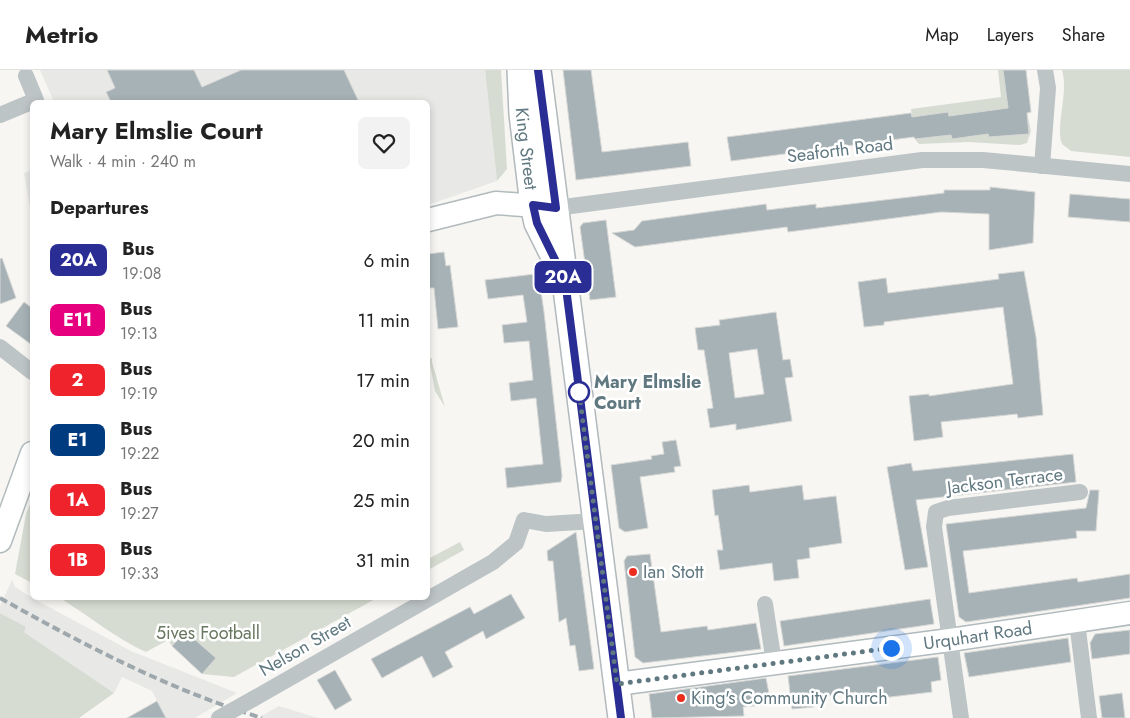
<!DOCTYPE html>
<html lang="en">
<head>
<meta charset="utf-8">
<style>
	:root { --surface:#fff; --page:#f2f2f2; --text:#222; --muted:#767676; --line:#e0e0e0 }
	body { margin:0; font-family:Jost,sans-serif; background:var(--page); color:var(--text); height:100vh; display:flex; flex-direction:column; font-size:19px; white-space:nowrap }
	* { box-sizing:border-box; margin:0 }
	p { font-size:16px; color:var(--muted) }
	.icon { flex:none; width:28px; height:28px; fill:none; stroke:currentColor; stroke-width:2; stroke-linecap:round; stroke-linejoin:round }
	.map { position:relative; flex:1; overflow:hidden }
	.side { position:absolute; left:30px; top:30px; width:400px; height:500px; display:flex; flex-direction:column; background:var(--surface); border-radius:8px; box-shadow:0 2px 8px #0003 }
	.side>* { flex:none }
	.badge { padding:0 10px; border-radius:8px; font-size:18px; line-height:32px }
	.you { position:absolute; width:25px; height:25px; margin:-12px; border:4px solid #fff; border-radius:50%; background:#1a73e8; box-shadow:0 0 0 8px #1a73e833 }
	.map>.badge { position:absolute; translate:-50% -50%; box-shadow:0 0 0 2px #fff }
	h2 { padding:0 20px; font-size:19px; line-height:45px }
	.round { display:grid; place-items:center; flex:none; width:52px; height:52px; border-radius:8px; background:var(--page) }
	.summary { display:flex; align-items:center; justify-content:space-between; height:85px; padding:0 20px }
	h1 { font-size:24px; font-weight:700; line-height:38px }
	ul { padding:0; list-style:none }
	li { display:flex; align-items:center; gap:15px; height:60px; padding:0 20px }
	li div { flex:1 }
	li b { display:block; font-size:19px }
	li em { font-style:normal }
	li .badge { min-width:55px; font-weight:700; text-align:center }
	header { display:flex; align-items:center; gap:30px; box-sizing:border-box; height:70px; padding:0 25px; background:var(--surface); border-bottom:1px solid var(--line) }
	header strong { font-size:24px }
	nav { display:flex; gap:28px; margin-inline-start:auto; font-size:18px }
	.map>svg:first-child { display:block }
</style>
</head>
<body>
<header>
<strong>Metrio</strong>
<nav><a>Map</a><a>Layers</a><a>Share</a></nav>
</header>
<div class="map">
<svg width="1130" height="648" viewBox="0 0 1130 648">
	<rect width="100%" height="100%" fill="#f7f6f3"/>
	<g fill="#e8e8e7">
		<path d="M40,0H485L497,111L428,135V32H54Z"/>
		<path d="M32,100V150L24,103Z"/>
		<path d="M12,510L15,517L32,528L131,581L237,623L195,648H166L152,621L122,607L114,623L23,561L25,557L0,543V536Z"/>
		<path d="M279,636L318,648H258Z"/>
	</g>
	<g fill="#d7dcd2">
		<path d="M485,0H501L507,99L497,111Z"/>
		<path d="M998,0H1026L1031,42L1027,43L1031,61L1027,73L1020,75L968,72L919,74L915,69L911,39L1001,27Z"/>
		<path d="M1062,0H1130V87L1071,81L1062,74C1055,56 1069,23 1062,0Z"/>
		<path d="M432,288V292L445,337L435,321L429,289Z"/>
		<path d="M32,429V513L15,504L26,444Z"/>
		<path d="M460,472L464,480L428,500V489Z"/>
		<path d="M60,528H377L234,607L202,604L172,576L168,570L146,582C115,568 89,546 60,528Z"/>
		<path d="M0,543L26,557L24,562L114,623L79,648H0Z"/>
	</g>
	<g fill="#a6b2b6" stroke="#d8d8d6" fill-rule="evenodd">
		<path d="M107,0H194L202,17L241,0H344L359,32H111L106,22L115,18Z"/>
		<path d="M563,0H591L602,82L688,72L691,96L576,110Z"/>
		<path d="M1003,0H1026L1031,42L1027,43L1029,64L989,67L988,64L952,69L951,65L915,69L914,67L731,91L727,67L911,43L912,47L948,42L949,46L1008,38Z"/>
		<path d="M990,117L1035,122L1033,173L989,180V144L941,142L788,162L787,157L635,177L612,163L634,160L642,151L766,134L767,140L816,134V138L944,123V120H990Z"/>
		<path d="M1070,124L1130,129V152L1068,147Z"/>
		<path d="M606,150L616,227L590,230L580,157L583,153Z"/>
		<path d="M444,182L446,196L450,195L458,257L438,259L434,218H429L428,184Z"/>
		<path d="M2,188L16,228L0,234V189Z"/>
		<path d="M1024,201L1036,267L1043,345L1018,348L1017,344L941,352L943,367L914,371L909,326L929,324V326L1013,314L1003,237L884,252V255L864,257L858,212L886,208L888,223L999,209L998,204Z"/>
		<path d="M535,204L539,208L544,242L562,406L561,412L507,418L505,398L543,394L536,328L511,331L509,313L533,310L529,271L504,273L502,255L527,252L523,225L488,229L485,210Z"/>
		<path d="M24,232L32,238V275L6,256Z"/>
		<path d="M776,242L783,290L790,289L793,307L785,308L792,351L736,360V354L710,358L707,339L713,338L704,280H698L695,258L720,255L719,250ZM757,279L764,324L735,328L729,283Z"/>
		<path d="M676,370L681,396L674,397L675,402L640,407L648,458L625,462L619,458L611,395L652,389L651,386L664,384L662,372Z"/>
		<path d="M1073,384L1076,412L916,430L928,497L905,500L887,397L911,393L913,401Z"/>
		<path d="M749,415L750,422L802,415L804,430L836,426L842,473L809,478L810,488L797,490L799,508L774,511L772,493L720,500L717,480H723L718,445L715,446L712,420Z"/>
		<path d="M1090,420H1099L1096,461H1076L1077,468L963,481L969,523L1077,508L1078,512L1130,504V528L966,552L959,547L946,454L1086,438Z"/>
		<path d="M576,462L594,599L579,601L575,575L570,576L566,548L559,552L553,491H548L547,481Z"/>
		<path d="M650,484L661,562L707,556L708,560L756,553L761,579L643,593L635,587L624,491L627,486Z"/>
		<path d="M511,524L525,548L486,569L483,561L445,582L453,597L433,608L422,586L382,608L371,589L470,537L474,544Z"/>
		<path d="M930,529L934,554L784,576L780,551Z"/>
		<path d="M1130,560V584L1092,589L1090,573L1095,564Z"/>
		<path d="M185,561L216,588L202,604L172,576Z"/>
		<path d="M1068,568L1071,592L969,607L964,583Z"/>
		<path d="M938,587L941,610L931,612L932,622L857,631L856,622L812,628L814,637L792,639L788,606Z"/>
		<path d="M335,600L352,630L335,640L317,610Z"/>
		<path d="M766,608L771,634L743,637L744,646L652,648L649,624Z"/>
		<path d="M1122,623L1125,648H1102L1099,626Z"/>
		<path d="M157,631L166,648H127Z"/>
	</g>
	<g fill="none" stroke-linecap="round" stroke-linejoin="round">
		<g stroke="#b1babd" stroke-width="25">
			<g id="secondary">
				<path d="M428,150L496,133L552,137"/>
				<path d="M0,471L32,383"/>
				<path id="s1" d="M617,614L950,570L1130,543"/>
			</g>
		</g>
		<g stroke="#b2b9bc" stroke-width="28">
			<g id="primary">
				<path id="s2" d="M520,0L522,44L533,135L537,153L556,191"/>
				<path d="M538,0L621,648"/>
			</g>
		</g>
		<g stroke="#bdc4c6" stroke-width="16">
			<path d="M0,45L36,30L26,6"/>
			<path d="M1042,96L1048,18L1045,0"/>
			<path d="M556,138L922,90H983L1130,104"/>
			<path d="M0,277L32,302"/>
			<path d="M765,534L774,593"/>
			<path d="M1077,552L1089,648"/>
			<path d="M253,629L493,492L516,473L524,450L546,454L596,451"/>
			<path d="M961,648L934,457L936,442L948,438L1080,422"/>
		</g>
		<use href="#secondary" stroke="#fff" stroke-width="22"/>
		<use href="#primary" stroke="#fff" stroke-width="25"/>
		<path stroke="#9ea8ac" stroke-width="4" stroke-dasharray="8 4" stroke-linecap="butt" d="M0,528C84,575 170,620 262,648"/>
		<path stroke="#bdc4c6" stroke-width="16" d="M219,648L253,629"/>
	</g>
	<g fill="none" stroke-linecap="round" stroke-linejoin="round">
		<g stroke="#fff" stroke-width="11">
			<path id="line" d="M538,0L556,138L533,135L537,153L565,210L621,648"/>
		</g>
		<use href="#line" stroke="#2a2d93" stroke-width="8"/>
		<path stroke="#607880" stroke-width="5" stroke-dasharray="0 9" d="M579,322L578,314L617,614L891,578"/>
	</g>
	<circle fill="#fff" stroke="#2a2d93" stroke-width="2.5" cx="579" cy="322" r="10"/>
	<g fill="#ec2e1f" stroke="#fff" stroke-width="2">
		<circle cx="633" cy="502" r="5"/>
		<circle cx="681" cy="628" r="5"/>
	</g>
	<g text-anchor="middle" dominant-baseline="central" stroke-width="5" stroke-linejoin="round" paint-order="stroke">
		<g font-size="18" fill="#607880" stroke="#fff">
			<text stroke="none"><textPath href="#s2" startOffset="79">King Street</textPath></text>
			<text transform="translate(840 80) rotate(-7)">Seaforth Road</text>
			<text transform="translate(1005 411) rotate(-7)">Jackson Terrace</text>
			<text stroke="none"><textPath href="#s1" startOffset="364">Urquhart Road</textPath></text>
			<text transform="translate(305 576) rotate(-30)">Nelson Street</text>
		</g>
		<g font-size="18" font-weight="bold" fill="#607880" stroke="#fff" text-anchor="start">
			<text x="594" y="312">Mary Elmslie<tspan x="594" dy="21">Court</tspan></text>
		</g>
		<g font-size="18" fill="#607880" stroke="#fff" text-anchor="start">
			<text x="643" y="502">Ian Stott</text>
			<text x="691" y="628">King's Community Church</text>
		</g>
		<g font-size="18" fill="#687860" stroke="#fff">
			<text x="208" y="563">5ives Football</text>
		</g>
	</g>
</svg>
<div class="you" style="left:891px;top:578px"></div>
<b class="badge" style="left:563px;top:207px;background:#2a2d93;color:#fff">20A</b>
<section class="side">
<div class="summary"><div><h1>Mary Elmslie Court</h1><p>Walk · 4 min · 240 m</p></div><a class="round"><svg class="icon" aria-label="heart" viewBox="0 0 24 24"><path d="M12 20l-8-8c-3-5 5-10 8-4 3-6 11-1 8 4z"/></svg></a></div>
<h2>Departures</h2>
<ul>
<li><span class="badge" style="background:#2a2d93;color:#fff">20A</span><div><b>Bus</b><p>19:08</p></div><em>6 min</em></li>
<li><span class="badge" style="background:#e6007e;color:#fff">E11</span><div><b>Bus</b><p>19:13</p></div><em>11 min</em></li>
<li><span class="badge" style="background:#ee232c;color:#fff">2</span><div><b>Bus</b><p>19:19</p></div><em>17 min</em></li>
<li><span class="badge" style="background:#003b80;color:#fff">E1</span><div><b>Bus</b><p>19:22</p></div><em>20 min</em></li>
<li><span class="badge" style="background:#ee232c;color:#fff">1A</span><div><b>Bus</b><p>19:27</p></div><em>25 min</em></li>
<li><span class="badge" style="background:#ee232c;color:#fff">1B</span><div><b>Bus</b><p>19:33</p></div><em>31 min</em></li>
</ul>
</section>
</div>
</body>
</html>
